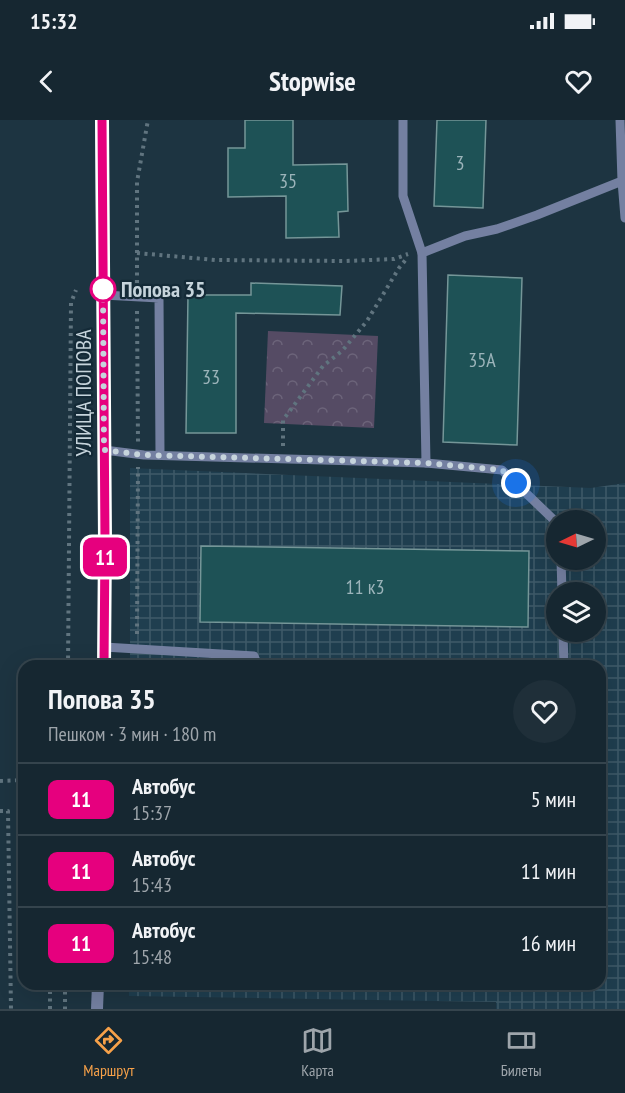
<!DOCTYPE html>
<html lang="ru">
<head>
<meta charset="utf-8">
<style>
	:root { --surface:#162731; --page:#1f2f39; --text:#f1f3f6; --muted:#9ea5ab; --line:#35444d; --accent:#f7a149 }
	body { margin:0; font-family:"PT Sans Narrow",sans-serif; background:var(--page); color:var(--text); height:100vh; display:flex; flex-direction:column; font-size:22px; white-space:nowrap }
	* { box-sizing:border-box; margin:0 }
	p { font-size:20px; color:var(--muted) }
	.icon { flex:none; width:33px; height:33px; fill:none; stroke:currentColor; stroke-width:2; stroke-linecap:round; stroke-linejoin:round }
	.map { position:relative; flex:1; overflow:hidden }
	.panel { position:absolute; left:18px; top:540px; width:588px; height:330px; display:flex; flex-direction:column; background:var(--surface); border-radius:18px; box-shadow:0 6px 24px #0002,0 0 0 2px var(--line) }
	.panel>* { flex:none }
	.badge { padding:0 12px; border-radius:9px; font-size:21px; line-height:39px }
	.needle { width:39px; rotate:265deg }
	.fabs { position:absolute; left:546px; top:390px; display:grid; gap:12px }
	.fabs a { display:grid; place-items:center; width:60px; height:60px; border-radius:50%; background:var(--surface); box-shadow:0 6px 24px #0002,0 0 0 2px var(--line); font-size:30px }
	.you { position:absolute; width:30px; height:30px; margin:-15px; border:4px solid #fff; border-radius:50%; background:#1a73e8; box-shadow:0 0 0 9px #1a73e833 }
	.map>.badge { position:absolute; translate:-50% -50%; box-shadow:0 0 0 3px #fff }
	.round { display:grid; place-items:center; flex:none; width:63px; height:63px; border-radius:32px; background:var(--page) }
	.head { display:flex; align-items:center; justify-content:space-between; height:102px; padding:0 30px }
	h1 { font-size:28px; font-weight:700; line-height:45px }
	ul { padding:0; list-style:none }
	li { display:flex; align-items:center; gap:18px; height:72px; padding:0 30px; border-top:2px solid var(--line) }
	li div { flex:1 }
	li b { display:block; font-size:22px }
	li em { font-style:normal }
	li .badge { min-width:66px; font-weight:700; text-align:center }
	.status { display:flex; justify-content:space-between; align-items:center; height:42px; padding:0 30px; background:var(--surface); direction:ltr }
	.status svg { height:16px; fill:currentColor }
	header { display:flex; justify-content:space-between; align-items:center; height:78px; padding:0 30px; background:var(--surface); font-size:27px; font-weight:700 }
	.tab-bar { display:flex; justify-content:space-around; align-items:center; height:84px; border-top:2px solid var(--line); background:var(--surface); font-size:16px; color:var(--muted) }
	.tab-bar a { display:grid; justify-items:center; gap:3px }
	.tab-bar .active { color:var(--accent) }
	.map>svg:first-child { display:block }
</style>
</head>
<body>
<div class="status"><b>15:32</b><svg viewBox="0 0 49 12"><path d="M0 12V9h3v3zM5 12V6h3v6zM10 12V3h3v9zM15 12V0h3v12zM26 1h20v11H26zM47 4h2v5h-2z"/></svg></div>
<header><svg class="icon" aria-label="back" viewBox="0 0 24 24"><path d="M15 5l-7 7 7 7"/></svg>Stopwise<svg class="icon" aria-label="heart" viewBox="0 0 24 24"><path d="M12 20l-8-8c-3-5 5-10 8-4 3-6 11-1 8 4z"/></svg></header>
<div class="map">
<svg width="625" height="889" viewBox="0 0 625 889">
	<defs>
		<pattern id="industrial-grid" width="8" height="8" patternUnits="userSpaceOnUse" patternTransform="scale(1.5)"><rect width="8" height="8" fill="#1f3e4f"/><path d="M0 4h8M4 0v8" fill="none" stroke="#3e5968"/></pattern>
		<pattern id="park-crowns" width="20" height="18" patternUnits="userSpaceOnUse" patternTransform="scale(1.5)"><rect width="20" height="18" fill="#554b64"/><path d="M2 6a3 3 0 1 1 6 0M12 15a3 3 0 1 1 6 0" fill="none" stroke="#6c647a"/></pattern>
	</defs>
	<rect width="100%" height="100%" fill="#1d3441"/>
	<path fill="url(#industrial-grid)" fill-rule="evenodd" d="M130,348L591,368L625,363V889H496V882L129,876V864H600V546H130ZM556,400H596V440H556ZM556,472H596V512H556Z"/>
	<path fill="url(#park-crowns)" d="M268,211L378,216L374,308L264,303Z"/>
	<g fill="#1e5256" stroke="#759698" stroke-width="1.5">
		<path d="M245,0H293V45L347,44L348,91L338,92L339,117L286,118V76L228,77V28H245Z"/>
		<path d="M437,0H486L483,88L434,86Z"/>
		<path d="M448,155L522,158L517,325L443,322Z"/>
		<path d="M251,163L342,166L340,195L236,193V313H186L188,175H251Z"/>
		<path d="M201,426L529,431L528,507L200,502Z"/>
	</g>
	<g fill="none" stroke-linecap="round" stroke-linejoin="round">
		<g stroke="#60747f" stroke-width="4" stroke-dasharray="3 4.5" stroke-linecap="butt">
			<path d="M137,133L215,140L346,141L394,139L408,134"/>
			<path d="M137,163V62L148,0"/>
			<path d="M137,191L138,322"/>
			<path d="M283,326V300L323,246L342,231L367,201L399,148L408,137"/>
			<path d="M137,514L138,347"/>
			<path d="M68,546L71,183L76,170"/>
			<path d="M0,661L24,660"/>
			<path d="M0,691H8L11,889"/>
			<path d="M65,864V889"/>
			<path d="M50,889V864"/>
		</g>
		<g stroke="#7480a1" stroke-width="9">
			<path d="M403,0V76L422,133"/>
			<path d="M622,61L625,98"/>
			<path d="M103,175L159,178L160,335"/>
			<path d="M104,330L144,335L426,343L422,133L465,116L497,109L537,95L622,61L620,0"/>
			<path d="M426,343L502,350L556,402"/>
			<path d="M561,440L562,472"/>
			<path d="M563,512L564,546"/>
			<path d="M104,527L254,536L258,546"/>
		</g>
		<g stroke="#7480a1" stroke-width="12">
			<path d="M101,0L105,421L104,546"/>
			<path d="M97,889L98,864"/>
		</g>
	</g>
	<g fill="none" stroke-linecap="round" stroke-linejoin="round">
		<g stroke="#fff" stroke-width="14">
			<path id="line" d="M102,0L105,421L104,546"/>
		</g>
		<use href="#line" stroke="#e6007e" stroke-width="9"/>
		<path stroke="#c6d4dc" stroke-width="6" stroke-dasharray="0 10.8" d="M103,169L104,330L144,335L426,343L502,350L516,363"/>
	</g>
	<circle fill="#fff" stroke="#e6007e" stroke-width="3" cx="103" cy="169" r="12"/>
	<g text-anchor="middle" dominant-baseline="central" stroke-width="4.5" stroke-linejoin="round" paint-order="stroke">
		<g font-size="20" fill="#9cb4ba">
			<text x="460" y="43">3</text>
			<text x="288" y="61">35</text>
			<text x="482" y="240">35А</text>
			<text x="211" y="257">33</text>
			<text x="365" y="467">11 к3</text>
		</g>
		<g font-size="22" font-weight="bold" fill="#c6d4dc" stroke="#142a37" text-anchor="start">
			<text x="121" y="169">Попова 35</text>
		</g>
		<g font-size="22" fill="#c6d4dc" stroke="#142a37">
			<text transform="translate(83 273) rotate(-90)">УЛИЦА ПОПОВА</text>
		</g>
	</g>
</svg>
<div class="fabs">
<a><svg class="needle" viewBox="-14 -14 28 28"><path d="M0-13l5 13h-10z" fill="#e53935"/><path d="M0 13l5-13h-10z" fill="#9ea5ab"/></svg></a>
<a><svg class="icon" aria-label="layers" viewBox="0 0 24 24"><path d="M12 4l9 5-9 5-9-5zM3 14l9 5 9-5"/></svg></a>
</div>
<div class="you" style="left:516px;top:363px"></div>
<b class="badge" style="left:105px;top:437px;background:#e6007e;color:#fff">11</b>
<section class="panel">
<div class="head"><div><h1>Попова 35</h1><p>Пешком · 3 мин · 180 m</p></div><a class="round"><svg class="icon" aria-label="heart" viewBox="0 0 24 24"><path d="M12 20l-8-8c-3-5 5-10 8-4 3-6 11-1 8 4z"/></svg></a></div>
<ul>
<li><span class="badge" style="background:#e6007e;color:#fff">11</span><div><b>Автобус</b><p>15:37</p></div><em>5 мин</em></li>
<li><span class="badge" style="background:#e6007e;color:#fff">11</span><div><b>Автобус</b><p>15:43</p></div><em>11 мин</em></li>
<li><span class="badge" style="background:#e6007e;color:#fff">11</span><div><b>Автобус</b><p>15:48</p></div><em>16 мин</em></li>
</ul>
</section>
</div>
<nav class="tab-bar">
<a class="active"><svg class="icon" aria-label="directions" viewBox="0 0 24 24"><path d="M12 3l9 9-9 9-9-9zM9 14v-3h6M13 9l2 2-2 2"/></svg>Маршрут</a>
<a><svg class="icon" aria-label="map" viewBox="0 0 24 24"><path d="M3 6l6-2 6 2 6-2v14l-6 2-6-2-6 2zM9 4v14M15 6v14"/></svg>Карта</a>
<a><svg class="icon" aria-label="tickets" viewBox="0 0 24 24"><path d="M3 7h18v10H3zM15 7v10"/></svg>Билеты</a>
</nav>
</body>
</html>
